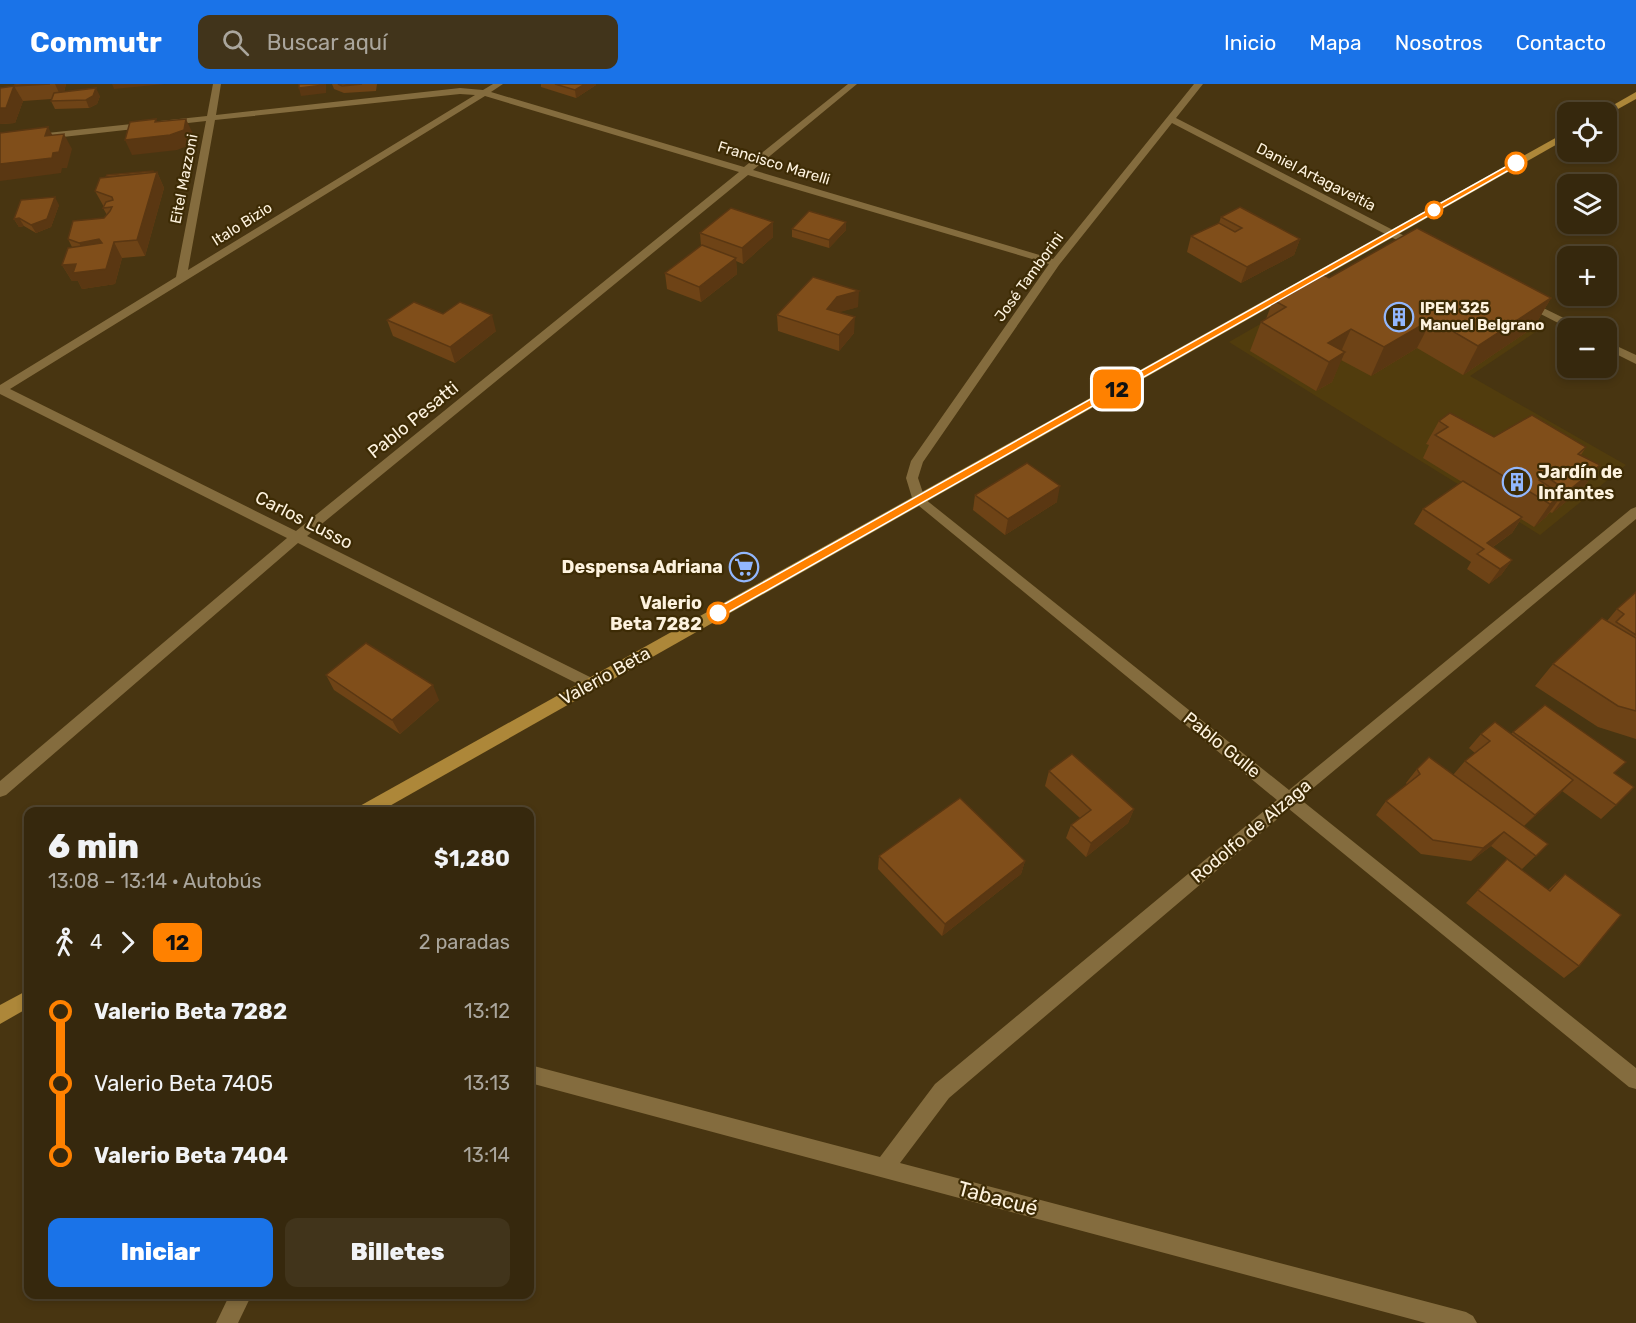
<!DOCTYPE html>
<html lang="es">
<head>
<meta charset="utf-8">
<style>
	:root { --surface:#36280d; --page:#41341b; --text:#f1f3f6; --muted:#aaa69d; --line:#50442e; --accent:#1a73e8 }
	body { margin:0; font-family:Rubik,sans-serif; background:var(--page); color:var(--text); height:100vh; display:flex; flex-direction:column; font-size:22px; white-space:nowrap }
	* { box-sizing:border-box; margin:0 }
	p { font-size:20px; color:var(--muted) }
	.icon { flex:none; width:33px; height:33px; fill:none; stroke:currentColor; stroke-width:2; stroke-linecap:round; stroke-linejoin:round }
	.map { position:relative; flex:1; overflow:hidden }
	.details { position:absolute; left:24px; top:723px; width:510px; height:492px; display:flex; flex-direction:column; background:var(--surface); border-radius:12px; box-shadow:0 3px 9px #0003,0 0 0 2px var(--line) }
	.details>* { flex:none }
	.badge { padding:0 12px; border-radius:9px; font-size:21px; line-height:39px }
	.fabs { position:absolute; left:1557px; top:18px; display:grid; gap:12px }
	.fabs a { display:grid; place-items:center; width:60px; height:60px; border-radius:12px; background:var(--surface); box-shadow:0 3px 9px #0003,0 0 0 2px var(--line); font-size:30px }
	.map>.badge { position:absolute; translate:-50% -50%; box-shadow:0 0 0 3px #fff }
	.legs { display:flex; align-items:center; gap:9px; height:66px; padding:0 24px; font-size:20px }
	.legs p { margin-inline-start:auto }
	.head { display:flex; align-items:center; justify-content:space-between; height:102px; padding:0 24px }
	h1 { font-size:33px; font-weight:800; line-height:45px }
	.button { display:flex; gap:12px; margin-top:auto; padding:12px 24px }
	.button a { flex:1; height:69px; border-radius:12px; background:var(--accent); color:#fff; font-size:24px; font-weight:800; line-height:69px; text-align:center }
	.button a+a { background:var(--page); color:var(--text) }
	ul { padding:0 24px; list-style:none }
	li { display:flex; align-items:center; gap:21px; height:72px; font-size:22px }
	li i { display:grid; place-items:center; width:9px; height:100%; margin:0 8px; background:currentColor }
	li i::after { content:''; width:15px; height:15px; margin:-8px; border:4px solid; border-radius:50%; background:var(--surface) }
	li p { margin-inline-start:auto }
	li:first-child i { background:linear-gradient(#0000 50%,currentColor 0) }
	li:last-child i { background:linear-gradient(currentColor 50%,#0000 0) }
	header { display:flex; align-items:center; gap:36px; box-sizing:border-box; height:84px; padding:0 30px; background:var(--accent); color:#fff }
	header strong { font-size:28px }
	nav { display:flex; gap:33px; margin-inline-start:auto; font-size:21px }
	.search { width:420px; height:54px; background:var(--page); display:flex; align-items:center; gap:15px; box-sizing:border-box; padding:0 21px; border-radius:12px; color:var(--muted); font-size:22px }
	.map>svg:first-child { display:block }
</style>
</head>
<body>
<header>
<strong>Commutr</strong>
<div class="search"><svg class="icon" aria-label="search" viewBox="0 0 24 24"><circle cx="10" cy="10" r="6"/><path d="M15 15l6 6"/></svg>Buscar aquí</div>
<nav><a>Inicio</a><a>Mapa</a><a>Nosotros</a><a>Contacto</a></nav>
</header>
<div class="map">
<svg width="1636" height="1239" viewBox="0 0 1636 1239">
	<rect width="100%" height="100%" fill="#483511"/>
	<path fill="#513c0d" d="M1393,164L1543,243L1470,292L1626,381L1540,451L1229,258Z"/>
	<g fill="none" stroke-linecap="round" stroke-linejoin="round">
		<g fill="#846c3e" fill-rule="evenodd">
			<path d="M213,0H221L216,31L460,4L483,6L493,0H503L491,8L744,83L848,0H857L753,86L1053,175L1194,0H1203L1176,34L1422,161V165H1414L1172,39L1059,181L923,378L918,394L925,415L1289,706L1631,425L1636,423V435L1300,715L1636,984V1005L1629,1003L1289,725L949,1014L900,1079L1466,1228L1473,1232L1477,1239H1426L530,999V981L880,1073L935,1000L1277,716L913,417L906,394L911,377L1049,180L748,91L307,452L596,596L598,600L596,604H586L298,459L6,711L0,713V697L287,454L0,310V301L176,193L206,37L0,60V54L207,32ZM460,10L475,11L188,186L215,36ZM485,12L739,88L296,447L10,305Z"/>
			<path d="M1525,215L1580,242L1582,244H1568L1521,220L1520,218Z"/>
			<path d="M1606,257L1636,271V280L1606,265Z"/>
			<path d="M230,1210H252L238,1239H216Z"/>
		</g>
		<g fill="#ad8739" fill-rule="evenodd">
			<path d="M1636,8V15L1609,30L1601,28Z"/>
			<path d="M1568,47V54L379,728H356L358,723Z"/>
			<path d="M28,906V924L0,940V921Z"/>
		</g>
	</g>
	<g fill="#6e4316">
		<path d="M15,0H66L64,8L100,12L97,20L89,24L55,25L51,17L52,15L23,17L15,39L0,40V4L14,2Z"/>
		<path d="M332,0H377L376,7L344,9L334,5Z"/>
		<path d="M541,0H596V1L576,14L541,3Z"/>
		<path d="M153,87L154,88H157L164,104L145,172L122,174L115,200L82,205L78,197H72L62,181L72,163L68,155L104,134L107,131L103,124L104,123L95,107Z"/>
		<path d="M59,121L51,143L36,149L24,142L19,143L14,135Z"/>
		<path d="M1221,133L1300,155L1294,171L1241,199L1187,168L1191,152L1219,139Z"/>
		<path d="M846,138V146L829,164L792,153V145Z"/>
		<path d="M700,149L773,153L743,180L736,177L737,190L701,218L667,205L665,189L701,162Z"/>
		<path d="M1329,194L1551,214L1534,243L1463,291L1417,264L1371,292L1341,276L1332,298L1316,307L1250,267L1261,238L1266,235L1273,216Z"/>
		<path d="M858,223L838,228L854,249L839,267L778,247L777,231Z"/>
		<path d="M443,230L496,247L455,279L393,252L387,236Z"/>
		<path d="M1439,337L1494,353L1586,363L1581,371L1600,381L1583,404L1552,429L1550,428L1546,433L1534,443L1521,435L1512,449L1493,463L1512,476L1501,491L1489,500L1467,485L1471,478L1414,440L1423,425L1462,398L1423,374L1429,361L1426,360Z"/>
		<path d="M975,411L1057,418L1005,451L973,426Z"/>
		<path d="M1636,508V655L1598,643L1535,602L1553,580L1607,537L1617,525Z"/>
		<path d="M326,591L439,616L400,650L334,606Z"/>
		<path d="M1513,648L1614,690L1616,721L1601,735L1562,707L1524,742L1548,760L1522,785L1491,762L1471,777L1421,770L1376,731L1386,717L1407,701L1406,699L1417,685L1453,691L1465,677L1475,669L1469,664L1481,650H1511Z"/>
		<path d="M1049,687L1134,725L1128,739L1086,773L1066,754L1071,741L1080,734L1045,702Z"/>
		<path d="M879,772L1025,777L1021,790L942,852L878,785Z"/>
		<path d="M1507,775L1548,806L1565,790L1579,882L1564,894L1466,819Z"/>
	</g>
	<g fill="#5a3712">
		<path d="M55,0H66L62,15Z"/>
		<path d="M112,0H165L114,5Z"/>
		<path d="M324,0H326V9L301,12L299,4Z"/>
		<path d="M585,0H596V1L576,14L575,6Z"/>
		<path d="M14,2L23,17L15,39L0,40V24Z"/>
		<path d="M96,4L100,12L97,20L89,24L86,16Z"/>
		<path d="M156,35L163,50L186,35L193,50L190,61L177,66L132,71L125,56L155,38Z"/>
		<path d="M48,43L56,58L45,52Z"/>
		<path d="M64,50L72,65L67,84H62L61,89L0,97V80L53,69Z"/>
		<path d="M153,87L156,92L157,88L164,104L145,172L137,156Z"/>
		<path d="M55,113L59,121L51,143L36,149L31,141Z"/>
		<path d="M19,134L24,142L19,143L14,135Z"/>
		<path d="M773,138V153L743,180L742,164Z"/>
		<path d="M846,138V146L829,164V156Z"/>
		<path d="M99,155L108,171L88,175L79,159Z"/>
		<path d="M1300,155L1294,171L1241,199L1247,183Z"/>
		<path d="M114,158L122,174L115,200L82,205L78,197H72L62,181L76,180Z"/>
		<path d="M736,174L737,190L701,218L699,203Z"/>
		<path d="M859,207L858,223L837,229L827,225L837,213Z"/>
		<path d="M1551,214L1534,243L1463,291L1478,262Z"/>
		<path d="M492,231L496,247L455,279L450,263Z"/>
		<path d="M855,233L854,249L839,267V251Z"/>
		<path d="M1432,235L1417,264L1371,292L1384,263Z"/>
		<path d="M1351,245L1339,272L1345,268L1332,298L1316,307L1329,278L1328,259Z"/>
		<path d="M1600,381L1583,404L1552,429L1568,407Z"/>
		<path d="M1060,402L1057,418L1005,451L1008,435Z"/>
		<path d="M1562,411L1546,433L1534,443L1550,420Z"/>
		<path d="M1522,433L1512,449L1480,472L1487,459Z"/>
		<path d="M1512,476L1501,491L1489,500L1500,485Z"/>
		<path d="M433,601L439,616L400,650L392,636Z"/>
		<path d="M1573,696L1560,710L1522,744L1535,731Z"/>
		<path d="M1134,725L1128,739L1086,773L1091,759Z"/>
		<path d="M1504,748L1491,762L1471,777L1483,764Z"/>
		<path d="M1025,777L1021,790L942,852L945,840Z"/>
	</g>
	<g fill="#804e1a" stroke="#5a3712" stroke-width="1.5">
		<path d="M15,0H50L14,2L6,24H0V4L14,2Z"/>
		<path d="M299,0H324V1L299,4Z"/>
		<path d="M338,0H362L342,2Z"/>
		<path d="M555,0H585L575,6Z"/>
		<path d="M96,4L93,12L86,16L51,17L54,9Z"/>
		<path d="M156,35L155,38L186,35L184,46L170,51L125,56L130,38Z"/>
		<path d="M48,43L45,52L64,50L59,68L53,69L52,74L0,80V49Z"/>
		<path d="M153,87V89L106,93L107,91Z"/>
		<path d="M157,88L137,156L114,158L106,185L73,189L76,180L62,181L68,164L102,159L99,155L79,159L68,155L73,137L104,134L110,127L112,123L103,124L106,118L113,116L112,113L95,107L100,94Z"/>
		<path d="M55,113L47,135L31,141L19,134L14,135L21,116Z"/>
		<path d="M1240,123L1300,155L1247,183L1191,152L1219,139L1235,148L1242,144L1221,133Z"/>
		<path d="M731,124L773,138L742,164L700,149Z"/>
		<path d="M809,127L846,138L829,156L792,145Z"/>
		<path d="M1417,144L1551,214L1478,262L1432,235L1384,263L1351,245L1328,259L1345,268L1329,278L1261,238L1286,223L1273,216L1320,189L1329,194Z"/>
		<path d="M702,161L736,174L699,203L665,189Z"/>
		<path d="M813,193L859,207L837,213L827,225L855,233L839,251L777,231Z"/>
		<path d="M414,218L443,230L460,218L492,231L450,263L387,236Z"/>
		<path d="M1450,329L1494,353L1532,331L1586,363L1578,370L1600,381L1568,407L1545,392L1539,396L1562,411L1550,420L1435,351L1448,343L1439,337Z"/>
		<path d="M1027,379L1060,402L1008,435L975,411Z"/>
		<path d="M1463,397L1522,433L1487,459L1512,476L1500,485L1477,470L1484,465L1423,425Z"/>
		<path d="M1636,508V551L1616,538L1624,530L1617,525Z"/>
		<path d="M1602,534L1636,554V627L1618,622L1553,580Z"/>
		<path d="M366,559L433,601L392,636L326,591Z"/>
		<path d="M1545,621L1626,678L1614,689L1634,703L1616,721L1513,648Z"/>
		<path d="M1495,638L1573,696L1535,731L1465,677L1490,657L1481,650Z"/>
		<path d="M1072,670L1134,725L1091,759L1071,741L1091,726L1049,687Z"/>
		<path d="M1429,673L1548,760L1536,772L1504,748L1483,764L1433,756L1386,717L1420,690L1417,685Z"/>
		<path d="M960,714L1025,777L945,840L879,772Z"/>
		<path d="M1507,775L1550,807L1565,790L1621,831L1579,882L1478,806Z"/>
	</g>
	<path fill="#ff8100" stroke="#fff" stroke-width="1.5" d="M1516,77L1518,81L722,532H714V526Z"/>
	<defs>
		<g id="building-ring" transform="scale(1.5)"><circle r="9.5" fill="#3d2b05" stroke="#92b7fd" stroke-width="1.5"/><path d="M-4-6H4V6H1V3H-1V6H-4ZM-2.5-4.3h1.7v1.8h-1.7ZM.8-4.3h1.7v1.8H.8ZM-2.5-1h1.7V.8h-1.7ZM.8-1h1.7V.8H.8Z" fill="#92b7fd"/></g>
		<g id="supermarket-ring" transform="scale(1.5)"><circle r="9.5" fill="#3d2b05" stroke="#92b7fd" stroke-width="1.5"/><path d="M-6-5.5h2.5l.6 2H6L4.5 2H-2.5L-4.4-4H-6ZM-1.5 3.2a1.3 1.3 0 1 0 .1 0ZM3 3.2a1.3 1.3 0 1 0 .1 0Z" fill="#92b7fd"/></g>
	</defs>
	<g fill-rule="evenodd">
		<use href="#building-ring" x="1399" y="233"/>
		<use href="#building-ring" x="1517" y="398"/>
		<use href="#supermarket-ring" x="744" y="483"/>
	</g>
	<g fill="#fff" stroke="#ff8100" stroke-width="3">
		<circle cx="1516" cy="79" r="10"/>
		<circle cx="1434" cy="126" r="8"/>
		<circle cx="718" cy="529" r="10"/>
	</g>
	<g text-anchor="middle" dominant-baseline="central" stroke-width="4.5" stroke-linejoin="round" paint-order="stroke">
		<g font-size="15" fill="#fdf2de" stroke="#3d2b05">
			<text transform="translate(774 79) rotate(17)">Francisco Marelli</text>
			<text transform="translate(1316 93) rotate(27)">Daniel Artagaveitía</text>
			<text transform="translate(184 95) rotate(-79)">Eitel Mazzoni</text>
			<text transform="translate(242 140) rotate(-32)">Italo Bizio</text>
			<text transform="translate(1029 193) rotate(-54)">José Tamborini</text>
		</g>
		<g font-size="15" font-weight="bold" fill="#fdf2de" stroke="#3d2b05" text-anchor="start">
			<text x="1420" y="224">IPEM 325<tspan x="1420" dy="17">Manuel Belgrano</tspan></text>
		</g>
		<g font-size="18" fill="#fdf2de" stroke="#3d2b05">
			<text transform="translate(413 336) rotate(-39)">Pablo Pesatti</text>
			<text transform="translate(304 436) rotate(27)">Carlos Lusso</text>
			<text transform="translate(605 592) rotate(-29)">Valerio Beta</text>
			<text transform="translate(1222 661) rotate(39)">Pablo Gulle</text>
			<text transform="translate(1251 747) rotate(-40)">Rodolfo de Alzaga</text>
		</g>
		<g font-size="18" font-weight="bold" fill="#fdf2de" stroke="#3d2b05" text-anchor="start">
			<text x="1538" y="388">Jardín de<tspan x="1538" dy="21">Infantes</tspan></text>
			<text x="723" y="483" text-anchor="end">Despensa Adriana</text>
		</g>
		<g font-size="18" font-weight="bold" fill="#fdf2de" stroke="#3d2b05" text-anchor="end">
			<text x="702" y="519">Valerio<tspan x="702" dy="21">Beta 7282</tspan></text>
		</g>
		<g font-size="21" fill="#fdf2de" stroke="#3d2b05">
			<text transform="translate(998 1114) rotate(15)">Tabacué</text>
		</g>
	</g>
</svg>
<div class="fabs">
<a><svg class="icon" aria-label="locate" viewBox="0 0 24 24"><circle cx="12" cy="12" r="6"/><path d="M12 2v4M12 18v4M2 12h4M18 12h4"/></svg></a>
<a><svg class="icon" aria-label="layers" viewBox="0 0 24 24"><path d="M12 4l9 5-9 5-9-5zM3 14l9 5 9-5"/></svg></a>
<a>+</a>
<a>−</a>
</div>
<b class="badge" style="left:1117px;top:305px;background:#ff8100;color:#111">12</b>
<section class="details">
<div class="head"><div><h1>6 min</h1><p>13:08 – 13:14 · Autobús</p></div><b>$1,280</b></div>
<div class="legs"><svg class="icon" aria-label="walk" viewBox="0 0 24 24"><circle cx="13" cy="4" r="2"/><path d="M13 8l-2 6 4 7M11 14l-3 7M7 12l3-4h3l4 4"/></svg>4<svg class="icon" aria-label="forward" viewBox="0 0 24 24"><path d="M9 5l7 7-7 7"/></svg><b class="badge" style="background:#ff8100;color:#111">12</b><p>2 paradas</p></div>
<ul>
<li><i style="color:#ff8100"></i><b>Valerio Beta 7282</b><p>13:12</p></li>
<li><i style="color:#ff8100"></i><span>Valerio Beta 7405</span><p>13:13</p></li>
<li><i style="color:#ff8100"></i><b>Valerio Beta 7404</b><p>13:14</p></li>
</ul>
<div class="button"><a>Iniciar</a><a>Billetes</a></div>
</section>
</div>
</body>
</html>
